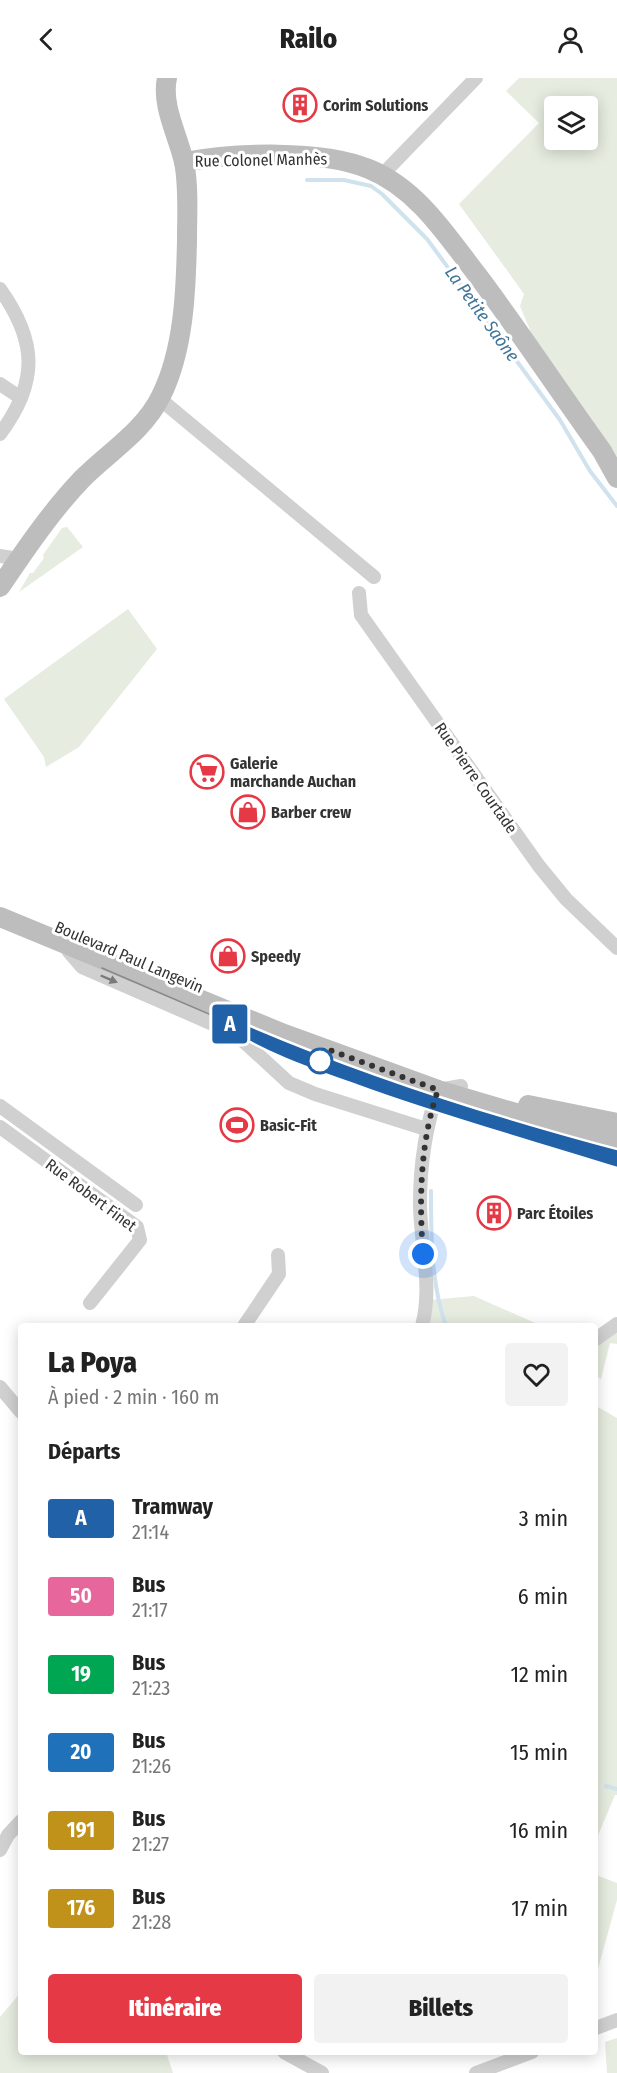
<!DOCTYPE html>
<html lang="fr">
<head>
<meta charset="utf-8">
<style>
	:root { --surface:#fff; --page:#f2f2f2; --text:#222; --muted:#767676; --accent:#e63946 }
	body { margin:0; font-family:"Fira Sans Condensed",sans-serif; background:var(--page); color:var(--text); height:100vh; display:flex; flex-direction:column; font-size:22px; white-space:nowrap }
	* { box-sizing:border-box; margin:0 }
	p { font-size:20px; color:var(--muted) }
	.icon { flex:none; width:33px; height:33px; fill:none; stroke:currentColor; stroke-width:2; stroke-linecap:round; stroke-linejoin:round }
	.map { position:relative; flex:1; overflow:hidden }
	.sheet { position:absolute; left:18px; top:1245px; width:580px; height:732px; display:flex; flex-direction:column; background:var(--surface); border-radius:6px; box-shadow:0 3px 15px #0003 }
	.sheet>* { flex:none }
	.badge { padding:0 12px; border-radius:4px; font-size:21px; line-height:39px }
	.tools { position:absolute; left:544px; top:18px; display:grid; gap:12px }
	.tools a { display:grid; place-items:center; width:54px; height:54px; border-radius:6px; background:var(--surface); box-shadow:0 3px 15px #0003; font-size:30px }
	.you { position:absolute; width:30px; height:30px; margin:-15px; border:4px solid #fff; border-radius:50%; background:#1a73e8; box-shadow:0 0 0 9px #1a73e833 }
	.map>.badge { position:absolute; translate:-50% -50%; box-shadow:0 0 0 3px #fff }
	h2 { padding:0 30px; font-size:22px; line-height:54px }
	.round { display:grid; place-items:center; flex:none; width:63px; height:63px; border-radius:6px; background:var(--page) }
	.headline { display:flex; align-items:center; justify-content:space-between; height:102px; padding:0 30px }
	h1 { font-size:28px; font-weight:800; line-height:45px }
	.cta { display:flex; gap:12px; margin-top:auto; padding:12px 30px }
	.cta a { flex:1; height:69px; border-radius:6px; background:var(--accent); color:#fff; font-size:24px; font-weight:800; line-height:69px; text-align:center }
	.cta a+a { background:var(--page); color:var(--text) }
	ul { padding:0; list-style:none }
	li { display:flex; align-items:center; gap:18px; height:78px; padding:0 30px }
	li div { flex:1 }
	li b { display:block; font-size:22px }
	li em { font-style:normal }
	li .badge { min-width:66px; font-weight:700; text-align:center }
	header { display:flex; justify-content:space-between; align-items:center; height:78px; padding:0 30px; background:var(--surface); font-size:27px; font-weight:800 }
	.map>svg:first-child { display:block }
</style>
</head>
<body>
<header><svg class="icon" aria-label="back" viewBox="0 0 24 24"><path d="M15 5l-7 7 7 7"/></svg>Railo<svg class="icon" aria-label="person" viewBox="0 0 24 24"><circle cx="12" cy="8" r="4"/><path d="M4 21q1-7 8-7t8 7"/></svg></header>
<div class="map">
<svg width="617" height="1995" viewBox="0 0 617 1995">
	<rect width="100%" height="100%" fill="#fff"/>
	<g fill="#e6ecdf" fill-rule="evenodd">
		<path d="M519,0H617V384L541,278L520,228L524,216L459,126L539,45L506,13ZM555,28H588V62H555Z"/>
		<path d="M67,449L83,469L19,514L30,495H33L44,480L43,477L62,450Z"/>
		<path d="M128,531L157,571L79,669L46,689L44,679L4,621Z"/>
		<path d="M474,1218L542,1248H427L430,1222Z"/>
		<path d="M617,1249V1266L610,1265L601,1301L596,1298V1265Z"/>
		<path d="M596,1328L617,1340V1717H615L596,1762Z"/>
		<path d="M596,1797L617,1805V1822L596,1898Z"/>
		<path d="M21,1914V1974H166L173,1995H0V1939Z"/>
		<path d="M617,1960V1995H607L605,1964Z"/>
	</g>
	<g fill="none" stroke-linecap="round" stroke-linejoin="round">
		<g stroke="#cfe2ee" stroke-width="4">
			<path d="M307,102H344L371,108L382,116L427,161L560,342L590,393L617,428"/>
			<path d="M431,1113C431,1158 431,1206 446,1248"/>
			<path d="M606,1708L617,1711"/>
		</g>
		<g stroke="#d0d0d0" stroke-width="14">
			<path d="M382,97L476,0"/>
			<path d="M0,211C37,263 39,304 0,356"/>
			<path d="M0,306L21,320"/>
			<path d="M160,321L374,499"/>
			<path d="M0,478L19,481"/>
			<path d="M359,515L361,537L539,788L566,821L617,870"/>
			<path d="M68,865L69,874L82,889L222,950L240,960L289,1005L315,1016L426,1051"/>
			<path d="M0,1028L136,1127"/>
			<path d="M0,1049L137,1149L140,1162L90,1225"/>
			<path d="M244,1248L279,1196L278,1177"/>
			<path d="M422,1248C433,1208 420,1165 420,1125C420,1086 426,1048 438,1012L461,1008"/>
			<path d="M596,1261L617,1246"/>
			<path d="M0,1309L21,1334"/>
			<path d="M0,1772L8,1757L21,1743"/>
			<path d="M596,1950L617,1942"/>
			<path d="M284,1974L322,1995"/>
			<path d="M476,1995L532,1974"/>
		</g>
		<g stroke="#bdbdbd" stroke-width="20">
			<path d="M184,84C236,75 320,71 369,91C418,111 447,158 478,198C521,255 560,315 602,373L617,400"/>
			<path d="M0,509C25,472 52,432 83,400C109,374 144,353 161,318C184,272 186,212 187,162C187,136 189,109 184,84C178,57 161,28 167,0"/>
			<path d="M0,839L284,956L438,1012L617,1065"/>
			<path d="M528,1027L617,1045"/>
		</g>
		<path stroke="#888" stroke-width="1.5" d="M102,890L318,983L442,1024L617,1077"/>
	</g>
	<defs><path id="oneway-solid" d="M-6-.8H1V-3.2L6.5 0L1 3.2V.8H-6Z" transform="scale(1.5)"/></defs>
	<use fill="#7a7a7a" href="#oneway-solid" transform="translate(109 901) rotate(23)"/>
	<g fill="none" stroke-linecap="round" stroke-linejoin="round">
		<g stroke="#fff" stroke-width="14">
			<path id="line" d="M617,1077C485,1042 354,1000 229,945C269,971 314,986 359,1002C443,1033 531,1057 617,1084"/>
		</g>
		<use href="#line" stroke="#2061a7" stroke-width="9"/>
		<path stroke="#333" stroke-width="6" stroke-dasharray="0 10.8" d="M320,983L324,970L438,1012C420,1065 419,1120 423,1176"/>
	</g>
	<defs>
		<g id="building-ring" transform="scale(1.725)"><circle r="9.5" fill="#fff" stroke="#e63946" stroke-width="1.5"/><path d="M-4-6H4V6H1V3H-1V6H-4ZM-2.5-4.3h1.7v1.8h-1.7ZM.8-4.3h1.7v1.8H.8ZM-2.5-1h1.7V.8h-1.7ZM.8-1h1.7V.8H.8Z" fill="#e63946"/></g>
		<g id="supermarket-ring" transform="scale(1.725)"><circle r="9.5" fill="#fff" stroke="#e63946" stroke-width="1.5"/><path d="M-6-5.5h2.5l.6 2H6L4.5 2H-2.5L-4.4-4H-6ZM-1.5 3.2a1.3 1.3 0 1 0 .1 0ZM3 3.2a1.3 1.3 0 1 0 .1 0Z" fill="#e63946"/></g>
		<g id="shop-ring" transform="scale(1.725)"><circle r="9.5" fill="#fff" stroke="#e63946" stroke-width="1.5"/><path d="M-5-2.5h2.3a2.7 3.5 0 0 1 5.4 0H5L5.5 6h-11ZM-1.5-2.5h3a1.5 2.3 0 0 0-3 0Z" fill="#e63946"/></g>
		<g id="stadium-ring" transform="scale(1.725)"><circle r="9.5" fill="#fff" stroke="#e63946" stroke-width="1.5"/><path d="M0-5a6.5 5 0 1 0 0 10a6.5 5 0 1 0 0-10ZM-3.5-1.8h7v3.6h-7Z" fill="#e63946"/></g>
	</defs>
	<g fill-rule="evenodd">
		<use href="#building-ring" x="300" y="27"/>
		<use href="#supermarket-ring" x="207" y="694"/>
		<use href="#shop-ring" x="248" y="734"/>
		<use href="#shop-ring" x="228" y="878"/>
		<use href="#stadium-ring" x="237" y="1047"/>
		<use href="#building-ring" x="494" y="1135"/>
	</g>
	<circle fill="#fff" stroke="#2061a7" stroke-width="3" cx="320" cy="983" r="12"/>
	<g text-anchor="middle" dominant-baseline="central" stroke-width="6" stroke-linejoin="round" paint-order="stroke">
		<g font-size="16" font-weight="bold" fill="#333" stroke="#fff" text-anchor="start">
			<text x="323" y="27">Corim Solutions</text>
			<text x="230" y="685">Galerie<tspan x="230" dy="18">marchande Auchan</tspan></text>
			<text x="271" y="734">Barber crew</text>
			<text x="251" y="878">Speedy</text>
			<text x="260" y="1047">Basic-Fit</text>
			<text x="517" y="1135">Parc Étoiles</text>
		</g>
		<g font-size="16" fill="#333" stroke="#fff">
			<text transform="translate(261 82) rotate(-1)">Rue Colonel Manhès</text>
			<text transform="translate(476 700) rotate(55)">Rue Pierre Courtade</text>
			<text transform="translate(129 879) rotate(23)">Boulevard Paul Langevin</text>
			<text transform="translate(91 1117) rotate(37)">Rue Robert Finet</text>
		</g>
		<g font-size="18" font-style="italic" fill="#3f7597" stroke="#fff">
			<text transform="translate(482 236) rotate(54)">La Petite Saône</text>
		</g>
	</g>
</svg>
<div class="tools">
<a><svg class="icon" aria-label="layers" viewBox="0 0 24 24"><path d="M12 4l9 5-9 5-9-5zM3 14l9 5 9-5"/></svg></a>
</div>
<div class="you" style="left:423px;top:1176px"></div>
<b class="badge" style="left:230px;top:946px;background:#2061a7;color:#fff">A</b>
<section class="sheet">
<div class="headline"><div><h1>La Poya</h1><p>À pied · 2 min · 160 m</p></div><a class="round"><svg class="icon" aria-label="heart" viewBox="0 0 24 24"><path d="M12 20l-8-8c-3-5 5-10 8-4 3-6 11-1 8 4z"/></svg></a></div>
<h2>Départs</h2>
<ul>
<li><span class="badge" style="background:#2061a7;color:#fff">A</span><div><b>Tramway</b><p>21:14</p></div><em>3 min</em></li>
<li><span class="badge" style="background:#e7679c;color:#fff">50</span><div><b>Bus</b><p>21:17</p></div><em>6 min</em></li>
<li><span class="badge" style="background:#00a651;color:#fff">19</span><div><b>Bus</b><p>21:23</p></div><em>12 min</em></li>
<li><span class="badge" style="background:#1f72b9;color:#fff">20</span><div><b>Bus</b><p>21:26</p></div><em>15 min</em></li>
<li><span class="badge" style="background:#c0921a;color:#fff">191</span><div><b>Bus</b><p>21:27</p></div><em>16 min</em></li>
<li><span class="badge" style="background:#c0921a;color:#fff">176</span><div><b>Bus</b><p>21:28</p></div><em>17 min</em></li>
</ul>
<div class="cta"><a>Itinéraire</a><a>Billets</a></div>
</section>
</div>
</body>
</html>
